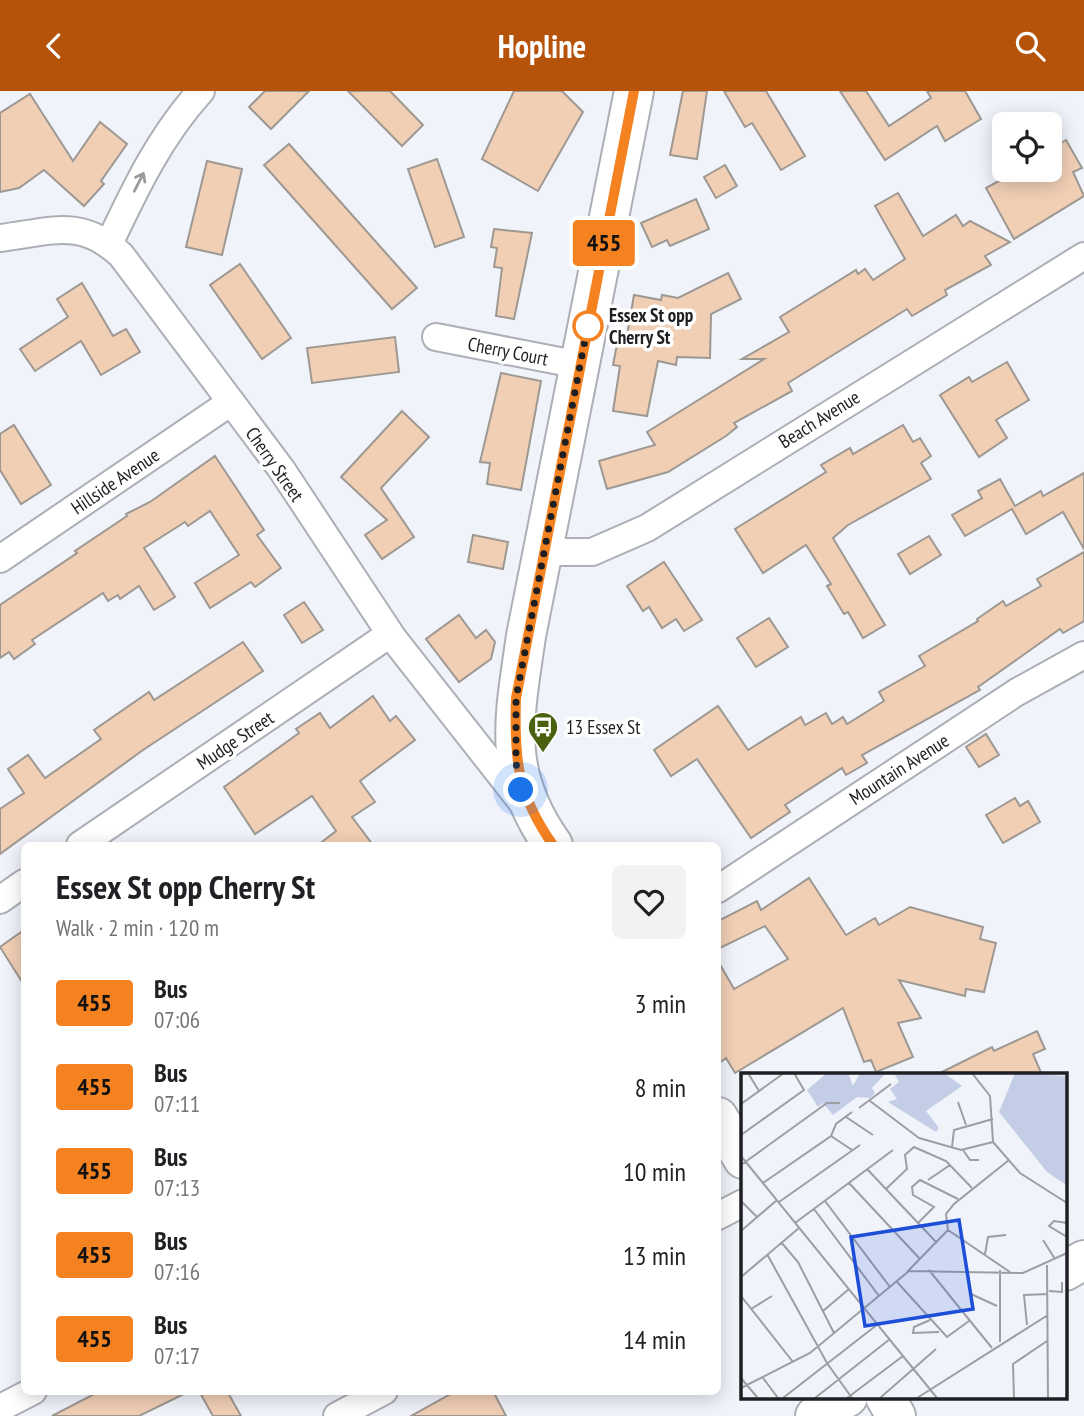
<!DOCTYPE html>
<html lang="en">
<head>
<meta charset="utf-8">
<style>
	:root { --surface:#fff; --page:#f2f2f2; --text:#202124; --muted:#757577; --accent:#b45309 }
	body { margin:0; font-family:"PT Sans Narrow",sans-serif; background:var(--page); color:var(--text); height:100vh; display:flex; flex-direction:column; font-size:26px; white-space:nowrap }
	* { box-sizing:border-box; margin:0 }
	p { font-size:23px; color:var(--muted) }
	.icon { flex:none; width:38px; height:38px; fill:none; stroke:currentColor; stroke-width:2; stroke-linecap:round; stroke-linejoin:round }
	.map { position:relative; flex:1; overflow:hidden }
	.details { position:absolute; left:21px; top:751px; width:700px; height:553px; display:flex; flex-direction:column; background:var(--surface); border-radius:10px; box-shadow:0 4px 18px #0003 }
	.details>* { flex:none }
	.badge { padding:0 14px; border-radius:5px; font-size:24px; line-height:46px }
	.fabs { position:absolute; left:992px; top:21px; display:grid; gap:14px }
	.fabs a { display:grid; place-items:center; width:70px; height:70px; border-radius:10px; background:var(--surface); box-shadow:0 4px 18px #0003; font-size:35px }
	.you { position:absolute; width:35px; height:35px; margin:-18px; border:5px solid #fff; border-radius:50%; background:#1a73e8; box-shadow:0 0 0 10px #1a73e833 }
	.map>.badge { position:absolute; translate:-50% -50%; box-shadow:0 0 0 4px #fff }
	.round { display:grid; place-items:center; flex:none; width:74px; height:74px; border-radius:10px; background:var(--page) }
	.headline { display:flex; align-items:center; justify-content:space-between; height:119px; padding:0 35px }
	h1 { font-size:33px; font-weight:700; line-height:52px }
	ul { padding:0; list-style:none }
	li { display:flex; align-items:center; gap:21px; height:84px; padding:0 35px }
	li div { flex:1 }
	li b { display:block; font-size:26px }
	li em { font-style:normal }
	li .badge { min-width:77px; font-weight:700; text-align:center }
	header { display:flex; justify-content:space-between; align-items:center; height:91px; padding:0 35px; background:var(--accent); color:#fff; font-size:32px; font-weight:700 }
	.map>svg:first-child { display:block }
</style>
</head>
<body>
<header><svg class="icon" aria-label="back" viewBox="0 0 24 24"><path d="M15 5l-7 7 7 7"/></svg>Hopline<svg class="icon" aria-label="search" viewBox="0 0 24 24"><circle cx="10" cy="10" r="6"/><path d="M15 15l6 6"/></svg></header>
<div class="map">
<svg width="1084" height="1325" viewBox="0 0 1084 1325">
	<rect width="100%" height="100%" fill="#f0f3fa"/>
	<g fill="#f1cfb5" stroke="#9e9893" stroke-width="2">
		<path d="M265,0H309L271,38L249,16Z"/>
		<path d="M348,0H390L423,34L402,55Z"/>
		<path d="M514,0H562L583,21L538,100L482,68Z"/>
		<path d="M683,0H707L697,68L670,64Z"/>
		<path d="M724,0H766L805,65L781,79L752,32L745,36Z"/>
		<path d="M840,0H866L889,35L931,7L927,0H965L981,28L945,50L937,35L885,69Z"/>
		<path d="M30,3L73,70L100,31L127,53L101,90L104,93L84,115L44,79L19,97L0,101V22Z"/>
		<path d="M1066,49L1082,77L1073,81L1084,105L1014,148L986,97L1019,79H1050V58Z"/>
		<path d="M289,53L417,197L392,218L264,74Z"/>
		<path d="M437,68L464,146L435,156L408,78Z"/>
		<path d="M207,70L242,78L222,164L186,156Z"/>
		<path d="M725,74L737,95L716,107L704,86Z"/>
		<path d="M898,102L923,145L956,124L963,135L970,130L1010,151L985,165L991,174L945,199L947,204L912,225L907,218L788,292L792,300L734,332L737,336L726,345L668,381L607,398L599,370L655,354L647,341L764,268H742L789,241L780,226L856,179L858,183L865,178L873,189L905,168L875,115Z"/>
		<path d="M696,108L709,138L670,155L667,149L652,156L641,132Z"/>
		<path d="M494,138L532,142L514,228L496,225L502,177L494,176L497,157L491,156Z"/>
		<path d="M240,173L291,247L262,268L210,194Z"/>
		<path d="M728,182L741,208L711,223L710,267L677,266L676,274L658,270L647,325L613,320L620,275L613,274L618,248L626,250L634,204L661,209L662,204L678,207Z"/>
		<path d="M82,192L113,245L126,238L140,261L101,284L81,250L35,280L20,258L68,226L57,208Z"/>
		<path d="M395,246L399,281L312,292L307,257Z"/>
		<path d="M1007,271L1029,309L996,329L1007,347L979,366L940,304L969,286L972,291Z"/>
		<path d="M501,282L541,290L521,399L487,393L490,372L480,371Z"/>
		<path d="M402,320L429,346L381,397L414,446L382,468L365,444L387,429L341,386Z"/>
		<path d="M14,334L51,394L21,413L0,379V343Z"/>
		<path d="M903,334L913,351L920,347L931,365L921,372L931,388L848,434L833,447L885,534L863,547L848,521L844,523L827,495L831,493L806,454L763,482L735,438L826,381L821,374L850,357L853,363Z"/>
		<path d="M215,365L264,439L257,444L281,477L255,496L251,491L210,517L195,492L239,464L210,420L188,435L185,431L144,457L175,506L154,519L139,495L120,508L118,504L108,510L103,502L32,549L35,553L14,568L9,561L0,567V514L77,462L75,460L127,425L126,423L150,411Z"/>
		<path d="M1084,382V458L1063,421L1026,443L1012,418L965,445L952,424L982,407L978,400L1000,388L1015,415L1041,400L1043,405Z"/>
		<path d="M473,444L508,451L503,478L468,471Z"/>
		<path d="M929,445L941,464L910,483L898,463Z"/>
		<path d="M1084,461V530L1063,542L1060,538L978,596L980,599L862,664L867,672L846,684L842,677L785,714L790,721L751,747L697,668L671,685L654,659L718,615L748,659L801,626L805,634L826,622L832,633L843,626L847,633L884,610L879,601L925,575L919,565L978,530L977,528L1003,510L1006,515L1041,495L1037,488Z"/>
		<path d="M664,471L702,529L684,540L676,528L662,537L649,516L643,520L627,495Z"/>
		<path d="M304,511L323,539L302,552L284,524Z"/>
		<path d="M459,524L476,547L486,539L495,551L491,568L459,591L426,548Z"/>
		<path d="M769,527L788,556L756,576L737,547Z"/>
		<path d="M243,551L263,580L143,659L0,763V718L24,702L8,678L28,664L45,687L101,648L94,639L149,601L154,609Z"/>
		<path d="M373,605L390,630L396,625L415,649L360,690L375,711L352,726L373,754H318L336,740L312,705L255,743L224,696L299,642L296,638L320,622L330,637Z"/>
		<path d="M986,643L999,664L979,676L966,656Z"/>
		<path d="M1015,707L1020,715L1028,710L1040,731L1003,752L986,724Z"/>
		<path d="M809,787L846,844L875,827L879,834L910,816L983,836L980,848L996,852L984,901L966,898L965,905L899,889L921,927L898,932L913,966L876,981L871,969L864,971L843,917L735,982L726,967L718,973V870L734,898L788,868L765,835L718,858V830L757,810L761,819Z"/>
		<path d="M24,839V894L0,856Z"/>
		<path d="M1037,940L1045,958L1033,963L1042,984H936L992,956L994,960Z"/>
		<path d="M100,1300H190L139,1325H52Z"/>
		<path d="M199,1300H227L241,1325H213Z"/>
		<path d="M456,1300H493L506,1325H411Z"/>
	</g>
	<g fill="none" stroke-linecap="round" stroke-linejoin="round">
		<g stroke="#adafb6" stroke-width="30">
			<g id="minor">
				<path d="M0,147C50,141 80,126 121,164L282,379L393,547L521,710"/>
				<path d="M109,153C135,98 160,45 201,0"/>
				<path d="M436,246L580,274"/>
				<path d="M544,461H592L647,437L1084,165"/>
				<path d="M0,468L231,311"/>
				<path d="M80,754L390,543"/>
				<path d="M718,798L1017,601L1084,564"/>
				<path d="M0,809L24,792"/>
				<path d="M718,1125L743,1112"/>
				<path d="M0,1317L33,1300"/>
				<path d="M337,1325L384,1300"/>
			</g>
		</g>
		<g stroke="#adafb6" stroke-width="42">
			<g id="secondary">
				<path d="M553,754C501,681 514,629 526,545L634,0"/>
				<path d="M718,1026L743,1068"/>
				<path d="M1065,1180L1084,1169"/>
				<path d="M885,1306L896,1325"/>
				<path d="M815,1325L848,1306"/>
			</g>
		</g>
		<use href="#minor" stroke="#fff" stroke-width="26"/>
		<use href="#secondary" stroke="#fff" stroke-width="38"/>
	</g>
	<defs><path id="oneway-shaft" d="M-6 0H5M1.5-3L5.5 0L1.5 3" fill="none" stroke-width="1.6" stroke-linecap="round" stroke-linejoin="round" transform="scale(1.75)"/></defs>
	<use stroke="#9a9a9c" href="#oneway-shaft" transform="translate(139 91) rotate(-63)"/>
	<g fill="none" stroke-linecap="round" stroke-linejoin="round">
		<g stroke="#fff" stroke-width="16">
			<path id="line" d="M553,754C517,703 514,668 516,607L634,0"/>
		</g>
		<use href="#line" stroke="#f58220" stroke-width="10"/>
		<path stroke="#1e1f22" stroke-width="7" stroke-dasharray="0 12.6" d="M521,699L516,672V607L589,228L588,235"/>
	</g>
	<defs>
		<g id="bus-pin" transform="scale(1.575)"><path d="M0 17L-7.5 6A9.5 9.5 0 1 1 7.5 6Z" fill="#4a620f" stroke="#fff"/><path d="M-5-6H5V4H4V6H2V4H-2V6H-4V4H-5ZM-3.5-4V0h7V-4ZM-3.5 1.2v1.5H-2V1.2ZM2 1.2v1.5H3.5V1.2Z" fill="#fff"/></g>
	</defs>
	<g fill-rule="evenodd">
		<use href="#bus-pin" x="543" y="636"/>
	</g>
	<circle fill="#fff" stroke="#f58220" stroke-width="3.5" cx="588" cy="235" r="14"/>
	<g text-anchor="middle" dominant-baseline="central" stroke-width="7" stroke-linejoin="round" paint-order="stroke">
		<g font-size="19" font-weight="bold" fill="#1e1f22" stroke="#fff" text-anchor="start">
			<text x="609" y="224">Essex St opp<tspan x="609" dy="22">Cherry St</tspan></text>
		</g>
		<g font-size="19" fill="#1e1f22" stroke="#fff">
			<text transform="translate(508 260) rotate(11)">Cherry Court</text>
			<text transform="translate(819 328) rotate(-32)">Beach Avenue</text>
			<text transform="translate(275 373) rotate(55)">Cherry Street</text>
			<text transform="translate(115 390) rotate(-34)">Hillside Avenue</text>
			<text transform="translate(235 649) rotate(-34)">Mudge Street</text>
			<text transform="translate(899 678) rotate(-33)">Mountain Avenue</text>
		</g>
		<g font-size="19" fill="#1e1f22" stroke="#fff" text-anchor="start">
			<text x="566" y="636">13 Essex St</text>
		</g>
	</g>
	<g transform="translate(741 982)">
		<rect width="326" height="326" fill="#f0f3fa"/>
		<path d="M86,0H107L112,13L119,0H145L131,15L134,20L129,25L116,24L92,42L82,30L77,34L66,17ZM153,0H203L221,13L185,38L198,55L195,59L147,29L156,26L149,16L158,9ZM274,0L325,3V112L306,99L258,39Z" fill="#c4cde6"/>
		<path fill="none" stroke="#9c9ea4" stroke-width="2" d="M7,0L18,18M231,0L249,23L252,69M129,28L178,65M217,29L225,52M0,31L43,0M118,35L150,11M105,44L132,62M0,62L63,17L53,0M90,63L111,77M178,65L220,77L252,69M252,69L279,100L326,130M211,74L213,57L252,46M222,77L229,87H238M0,83L196,325M0,92L86,30H99M126,96L196,170M187,107L209,92M22,110L90,63L95,51L111,39M108,110L179,186M145,116L166,96L164,82L173,74L205,88L231,115M0,128L16,144M84,128L149,214M38,129L119,72M73,136L138,223M54,150L152,77M177,150L193,134L172,122L171,114L179,107L217,126M326,150L313,148L308,153L326,164M207,157L205,141L213,131L268,87M207,157L269,199M0,158L36,127M302,167L314,186M40,169L57,189L93,260M26,181L86,290L111,325M244,181L247,164L265,162M306,192L307,325M188,197L251,275M259,197V269M166,199L207,157M0,204L58,155M156,209L206,264L228,248M308,218L321,219V209M230,221L256,233M0,223L52,289M10,236L31,223M82,238L108,216M189,247L173,254L172,260L198,259M286,252L283,222L307,221M0,305L16,324M22,305L37,325M0,315L69,280L168,198L282,200L326,180M42,325L137,251M74,325L149,266M106,325L162,283M139,325L195,276M176,325L307,242M273,325L272,291L306,268"/>
		<path fill="#1d4ed8" fill-opacity="0.15" stroke="#1d4ed8" stroke-width="3.5" d="M218,147L232,236L124,253L110,164Z"/>
		<rect width="326" height="326" fill="none" stroke="#1e1f22" stroke-width="3.5"/>
	</g>
</svg>
<div class="fabs">
<a><svg class="icon" aria-label="locate" viewBox="0 0 24 24"><circle cx="12" cy="12" r="6"/><path d="M12 2v4M12 18v4M2 12h4M18 12h4"/></svg></a>
</div>
<div class="you" style="left:521px;top:699px"></div>
<b class="badge" style="left:604px;top:152px;background:#f58220;color:#111">455</b>
<section class="details">
<div class="headline"><div><h1>Essex St opp Cherry St</h1><p>Walk · 2 min · 120 m</p></div><a class="round"><svg class="icon" aria-label="heart" viewBox="0 0 24 24"><path d="M12 20l-8-8c-3-5 5-10 8-4 3-6 11-1 8 4z"/></svg></a></div>
<ul>
<li><span class="badge" style="background:#f58220;color:#111">455</span><div><b>Bus</b><p>07:06</p></div><em>3 min</em></li>
<li><span class="badge" style="background:#f58220;color:#111">455</span><div><b>Bus</b><p>07:11</p></div><em>8 min</em></li>
<li><span class="badge" style="background:#f58220;color:#111">455</span><div><b>Bus</b><p>07:13</p></div><em>10 min</em></li>
<li><span class="badge" style="background:#f58220;color:#111">455</span><div><b>Bus</b><p>07:16</p></div><em>13 min</em></li>
<li><span class="badge" style="background:#f58220;color:#111">455</span><div><b>Bus</b><p>07:17</p></div><em>14 min</em></li>
</ul>
</section>
</div>
</body>
</html>
